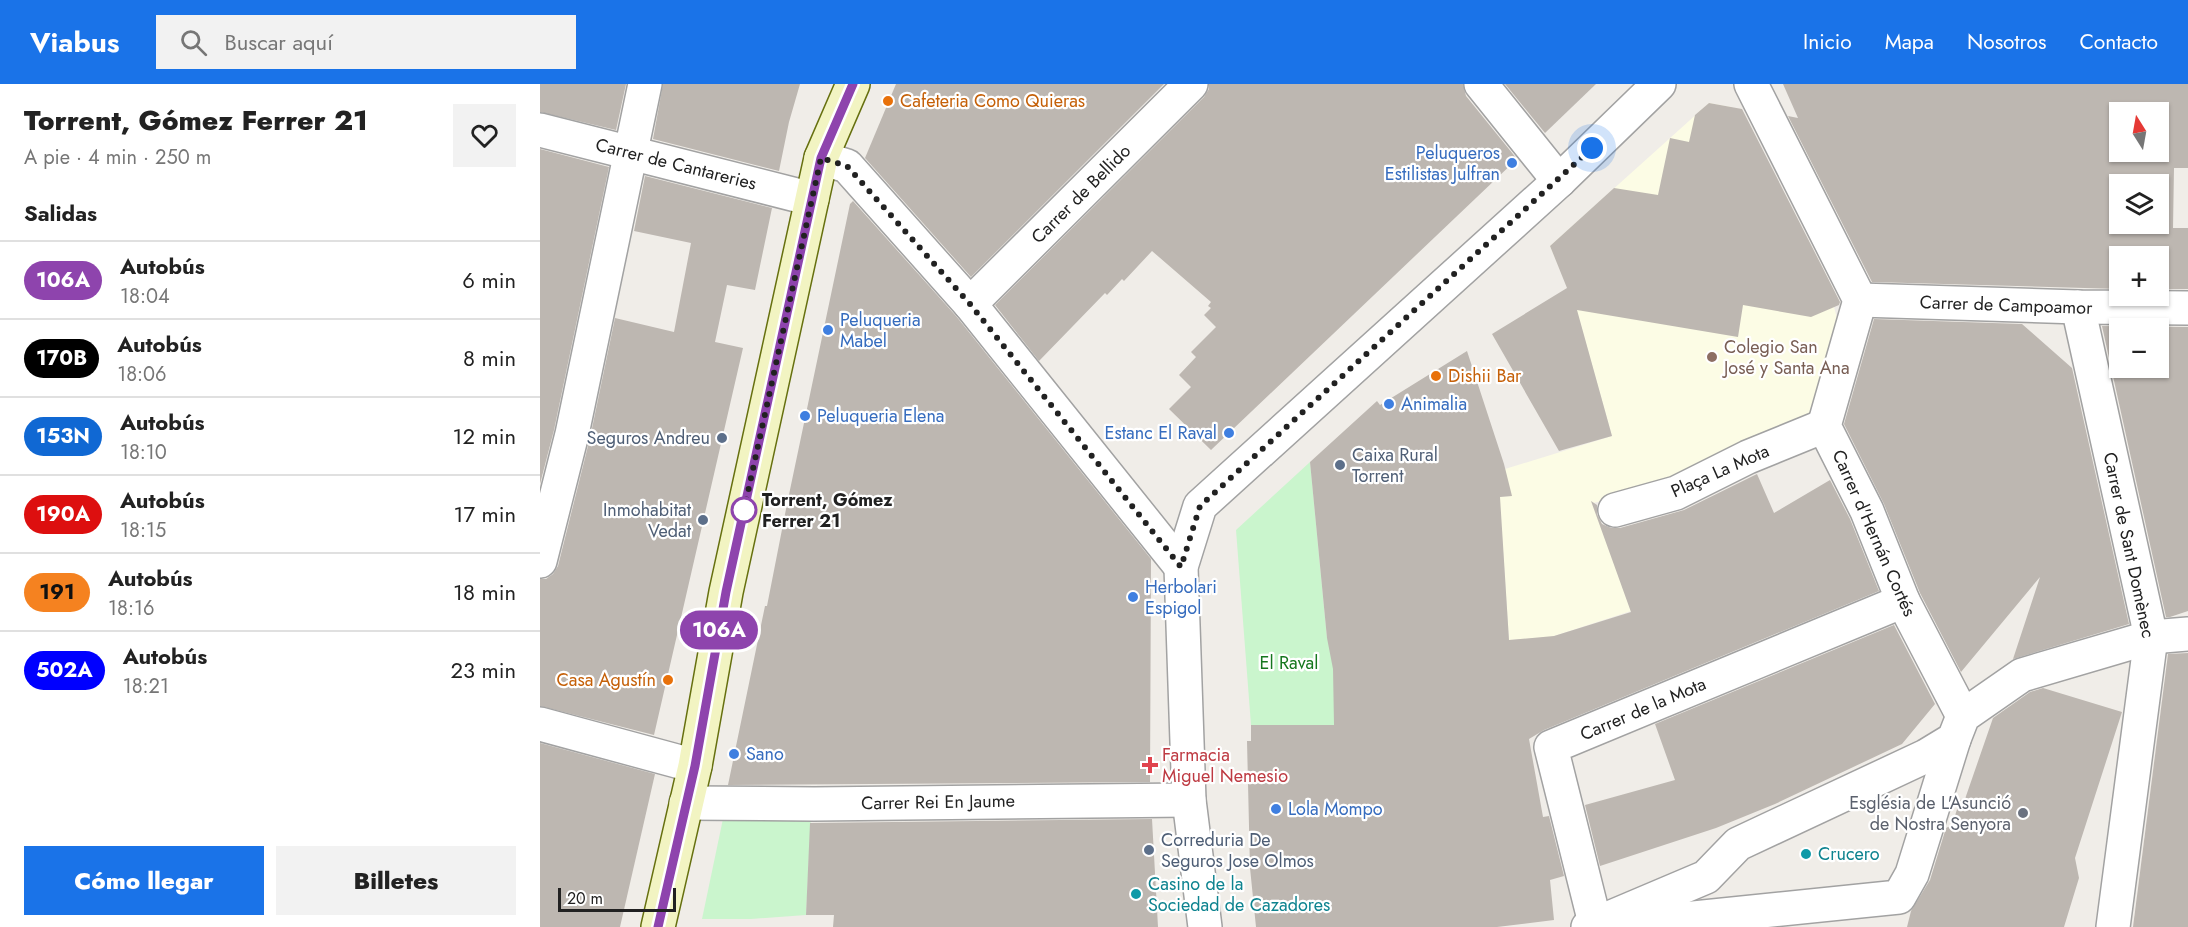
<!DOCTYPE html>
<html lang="es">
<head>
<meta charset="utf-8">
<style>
	:root { --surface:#fff; --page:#f2f2f2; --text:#222; --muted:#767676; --line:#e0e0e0; --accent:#1a73e8 }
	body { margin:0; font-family:Jost,sans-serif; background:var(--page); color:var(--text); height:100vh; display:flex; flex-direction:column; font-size:22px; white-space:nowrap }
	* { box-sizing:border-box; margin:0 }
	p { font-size:20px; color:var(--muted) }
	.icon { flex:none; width:33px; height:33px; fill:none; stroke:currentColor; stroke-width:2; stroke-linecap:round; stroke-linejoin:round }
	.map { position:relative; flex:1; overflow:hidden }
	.drawer { display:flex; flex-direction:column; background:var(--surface); width:540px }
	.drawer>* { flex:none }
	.badge { padding:0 12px; border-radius:20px; font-size:21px; line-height:39px }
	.needle { width:39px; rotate:349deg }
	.buttons { position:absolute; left:1569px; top:18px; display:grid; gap:12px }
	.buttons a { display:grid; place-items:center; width:60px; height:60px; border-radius:0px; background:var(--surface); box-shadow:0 2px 4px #0004; font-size:30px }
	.scale { position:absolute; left:18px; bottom:15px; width:118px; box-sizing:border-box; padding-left:6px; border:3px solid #212121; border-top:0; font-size:16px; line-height:21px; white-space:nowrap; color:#212121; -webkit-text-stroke:4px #fff; paint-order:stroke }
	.you { position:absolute; width:30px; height:30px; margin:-15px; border:4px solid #fff; border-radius:50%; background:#1a73e8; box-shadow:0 0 0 9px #1a73e833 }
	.map>.badge { position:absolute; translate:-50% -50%; box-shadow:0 0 0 3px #fff }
	h2 { padding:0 24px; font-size:22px; line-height:54px }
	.round { display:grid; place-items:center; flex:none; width:63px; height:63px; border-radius:0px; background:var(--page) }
	.head { display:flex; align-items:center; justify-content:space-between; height:102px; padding:0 24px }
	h1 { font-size:28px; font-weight:800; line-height:45px }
	.cta { display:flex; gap:12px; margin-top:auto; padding:12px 24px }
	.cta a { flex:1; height:69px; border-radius:0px; background:var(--accent); color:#fff; font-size:24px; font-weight:800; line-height:69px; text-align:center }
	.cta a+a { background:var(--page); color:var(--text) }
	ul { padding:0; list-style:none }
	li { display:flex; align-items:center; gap:18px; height:78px; padding:0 24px; border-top:2px solid var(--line) }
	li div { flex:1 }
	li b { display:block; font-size:22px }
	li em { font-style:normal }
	li .badge { min-width:66px; font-weight:700; text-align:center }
	header { display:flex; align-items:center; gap:36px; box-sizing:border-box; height:84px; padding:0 30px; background:var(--accent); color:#fff }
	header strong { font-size:28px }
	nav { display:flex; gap:33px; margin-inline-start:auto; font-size:21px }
	.search { width:420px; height:54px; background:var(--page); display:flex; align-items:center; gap:15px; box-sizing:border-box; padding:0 21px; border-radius:0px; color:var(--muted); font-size:22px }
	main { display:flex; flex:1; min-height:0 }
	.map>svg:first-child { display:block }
</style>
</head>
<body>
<header>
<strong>Viabus</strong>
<div class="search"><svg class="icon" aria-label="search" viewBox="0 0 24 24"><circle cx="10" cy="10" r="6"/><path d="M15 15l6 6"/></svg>Buscar aquí</div>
<nav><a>Inicio</a><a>Mapa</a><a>Nosotros</a><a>Contacto</a></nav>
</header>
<main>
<section class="drawer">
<div class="head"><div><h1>Torrent, Gómez Ferrer 21</h1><p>A pie · 4 min · 250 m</p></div><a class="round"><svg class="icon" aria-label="heart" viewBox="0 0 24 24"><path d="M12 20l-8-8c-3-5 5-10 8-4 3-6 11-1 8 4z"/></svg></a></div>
<h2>Salidas</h2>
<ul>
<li><span class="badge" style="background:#8e44ad;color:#fff">106A</span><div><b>Autobús</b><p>18:04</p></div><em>6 min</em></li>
<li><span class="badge" style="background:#000;color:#fff">170B</span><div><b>Autobús</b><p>18:06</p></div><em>8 min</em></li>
<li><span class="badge" style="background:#1068d3;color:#fff">153N</span><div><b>Autobús</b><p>18:10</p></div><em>12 min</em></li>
<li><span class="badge" style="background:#dd0f0f;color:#fff">190A</span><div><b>Autobús</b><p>18:15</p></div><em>17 min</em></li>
<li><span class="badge" style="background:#f58220;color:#111">191</span><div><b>Autobús</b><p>18:16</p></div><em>18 min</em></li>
<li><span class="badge" style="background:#00f;color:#fff">502A</span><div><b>Autobús</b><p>18:21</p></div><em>23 min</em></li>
</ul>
<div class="cta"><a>Cómo llegar</a><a>Billetes</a></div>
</section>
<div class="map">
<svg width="1648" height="843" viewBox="0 0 1648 843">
	<rect width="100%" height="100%" fill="#f0ede8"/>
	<path fill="#fcfce5" d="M1169,19L1191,23L1275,177L1294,223L1301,250L1275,331L1159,386L1084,412L1053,419L1091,527L1011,553L969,556L962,451L930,414L971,412L965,385L1072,352L1025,185L1020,186L1010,162Z"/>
	<g fill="#caf5cd">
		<path d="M770,378L787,554L793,559L795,641H711L696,446Z"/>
		<path d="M184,730L271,732L266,831L211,835H162Z"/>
	</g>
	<g fill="#bdb7b1" fill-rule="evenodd">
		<path d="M0,0H86L76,46L0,28Z"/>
		<path d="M123,0H260L249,38L239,87L113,55Z"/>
		<path d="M356,0H624L431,193L325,74Z"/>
		<path d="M669,0H923L926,12L977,75L671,366L629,325L651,303L639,291L656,273L651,268L676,243L664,231L671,224L668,222L671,218L612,167L584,197L582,195L567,211L565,209L499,277L455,221L664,13L669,5Z"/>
		<path d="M965,0H1056L1005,49Z"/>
		<path d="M1243,0H1648V84H1634L1633,144H1648V205H1618V172H1580V205L1332,198L1248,32L1258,34ZM1580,28H1618V68H1580ZM1580,100H1618V140H1580Z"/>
		<path d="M1169,19L1202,25L1300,218L1299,221L1271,233L1203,221L1198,253L1037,226L1072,352L1019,367L952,250L1027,204L1010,162L1074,104L1118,111L1130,54L1149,58L1155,31Z"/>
		<path d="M0,65L69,83L14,346L0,400Z"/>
		<path d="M105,92L232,124L215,206L187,201L175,258L203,264L114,651L0,622V495H6L13,490L18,482L50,354L75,234L134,248L151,159L94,147Z"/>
		<path d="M313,117L416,232L611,475L610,698L188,701L225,522H227L247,420L310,120Z"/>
		<path d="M1334,235L1482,240L1532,284L1589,540L1473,575L1500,493L1421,588L1380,509L1344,420L1304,340Z"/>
		<path d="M1562,242L1648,243V527L1630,533H1626ZM1580,244H1618V284H1580Z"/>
		<path d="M927,267L964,380L972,412L960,413L969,556L1014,552L1091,528L1051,417L1057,421V430L1062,440L1071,444H1080L1144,426L1217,390L1234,429L1290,396L1310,435L1339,507L1004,646L989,655L1003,733L1009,732L1024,792L1010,796L1014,836L957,843H716L710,784L707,657H711V641H794L793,585L787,554L770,378L837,317L840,321Z"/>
		<path d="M1354,541L1395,620L1362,660L1235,720L1176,744L1060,782L1045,721L1135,696L1115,640Z"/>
		<path d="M1648,569V843H1593L1628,570Z"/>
		<path d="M1503,604L1582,628L1535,774L1539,794L1524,843H1367L1371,827L1390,796L1406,744L1412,741L1420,716L1425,715L1453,634L1490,608Z"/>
		<path d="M0,659L115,690L80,843H0Z"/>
		<path d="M612,735L618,843H293L294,831H266L270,739Z"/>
	</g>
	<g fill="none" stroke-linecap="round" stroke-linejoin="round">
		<g stroke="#a2a2a2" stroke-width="36">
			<g id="street">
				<path d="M941,0L1019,97"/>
				<path d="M1211,0L1320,216L1284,342L1327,427L1363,517L1423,632"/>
				<path d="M0,46L272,115"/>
				<path d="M281,74L307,82L430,220L641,483"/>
				<path d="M1320,216L1538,223L1648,224"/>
				<path d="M430,220L651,0"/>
				<path d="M1538,223L1611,553L1573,843"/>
				<path d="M1075,426L1136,409L1208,373L1284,342"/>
				<path d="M0,477L32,350L105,0"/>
				<path d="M0,640L155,682"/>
				<path d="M146,719L274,720L649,716"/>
				<path d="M1084,831L1144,835L1359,813L1372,790L1414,655"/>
				<path d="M1055,839L1011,663L1363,517"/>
				<path d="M665,843L649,716L641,483L660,422L1019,97L1119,0"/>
				<path d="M1048,843L1166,793L1198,760L1386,672L1414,655L1423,632L1482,591L1611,553L1648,550"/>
			</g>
		</g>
		<g stroke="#66700f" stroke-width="36">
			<path id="secondary" d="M118,843L155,682L186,508L281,74L313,0"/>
		</g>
		<use href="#street" stroke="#fff" stroke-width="33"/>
		<use href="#secondary" stroke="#f2f4c2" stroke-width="33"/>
	</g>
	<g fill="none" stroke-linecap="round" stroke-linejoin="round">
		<g stroke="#fff" stroke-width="14">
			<path id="line" d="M118,843L155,682L186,508L281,74L313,0"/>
		</g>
		<use href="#line" stroke="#8e44ad" stroke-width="9"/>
		<path stroke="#212121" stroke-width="6" stroke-dasharray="0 10.8" d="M204,426L281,74L307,82L430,220L641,483L660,422L1052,64"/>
	</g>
	<g fill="#e8710a" stroke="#fff" stroke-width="2">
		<circle cx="348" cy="17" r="6"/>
		<circle cx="896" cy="292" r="6"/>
		<circle cx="128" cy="596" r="6"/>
	</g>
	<g fill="#3f7fe0" stroke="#fff" stroke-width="2">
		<circle cx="972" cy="79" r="6"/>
		<circle cx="288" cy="246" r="6"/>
		<circle cx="849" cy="320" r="6"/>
		<circle cx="265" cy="332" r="6"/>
		<circle cx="689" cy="349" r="6"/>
		<circle cx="593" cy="513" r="6"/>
		<circle cx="194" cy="670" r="6"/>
		<circle cx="736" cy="725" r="6"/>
	</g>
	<circle fill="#8d6e63" stroke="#fff" stroke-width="2" cx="1172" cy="273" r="6"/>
	<g fill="#5c6f8a" stroke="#fff" stroke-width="2">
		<circle cx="182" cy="354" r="6"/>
		<circle cx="800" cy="381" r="6"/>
		<circle cx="163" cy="436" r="6"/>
		<circle cx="609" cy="766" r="6"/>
	</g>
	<circle fill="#fff" stroke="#8e44ad" stroke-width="3" cx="204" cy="426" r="12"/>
	<path fill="#e0444e" stroke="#fff" stroke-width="2" d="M607 672h6v6h6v6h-6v6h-6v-6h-6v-6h6z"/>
	<circle fill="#6b7280" stroke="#fff" stroke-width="2" cx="1483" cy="729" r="6"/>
	<g fill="#0f9aa8" stroke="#fff" stroke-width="2">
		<circle cx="1266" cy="770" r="6"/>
		<circle cx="596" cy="810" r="6"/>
	</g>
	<g text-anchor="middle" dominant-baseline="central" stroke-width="4.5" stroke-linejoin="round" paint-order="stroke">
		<g font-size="18" fill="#c56008" stroke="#fff" text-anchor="start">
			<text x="360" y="17">Cafeteria Como Quieras</text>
			<text x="908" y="292">Dishii Bar</text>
			<text x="116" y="596" text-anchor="end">Casa Agustín</text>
		</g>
		<g font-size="18" fill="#366cbe" stroke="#fff" text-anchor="start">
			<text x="960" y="69" text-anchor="end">Peluqueros<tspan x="960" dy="21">Estilistas Julfran</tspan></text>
			<text x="300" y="236">Peluqueria<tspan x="300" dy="21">Mabel</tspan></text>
			<text x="861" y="320">Animalia</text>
			<text x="277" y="332">Peluqueria Elena</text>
			<text x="677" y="349" text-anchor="end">Estanc El Raval</text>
			<text x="605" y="503">Herbolari<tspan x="605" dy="21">Espigol</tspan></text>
			<text x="206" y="670">Sano</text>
			<text x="748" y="725">Lola Mompo</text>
		</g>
		<g font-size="18" fill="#212121" stroke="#fff">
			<text transform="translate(136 80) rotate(14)">Carrer de Cantareries</text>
			<text transform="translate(541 110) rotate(-45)">Carrer de Bellido</text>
			<text transform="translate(1466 221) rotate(2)">Carrer de Campoamor</text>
			<text transform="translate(1180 387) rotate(-24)">Plaça La Mota</text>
			<text transform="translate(1334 449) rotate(66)">Carrer d'Hernán Cortés</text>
			<text transform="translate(1589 461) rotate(78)">Carrer de Sant Domènec</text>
			<text transform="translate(1103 625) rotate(-23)">Carrer de la Mota</text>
			<text transform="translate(398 718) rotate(-1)">Carrer Rei En Jaume</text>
		</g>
		<g font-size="18" fill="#785e54" stroke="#fff" text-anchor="start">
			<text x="1184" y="263">Colegio San<tspan x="1184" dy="21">José y Santa Ana</tspan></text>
		</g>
		<g font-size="18" fill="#4e5e75" stroke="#fff" text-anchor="end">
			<text x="170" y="354">Seguros Andreu</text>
			<text x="812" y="371" text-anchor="start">Caixa Rural<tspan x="812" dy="21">Torrent</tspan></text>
			<text x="151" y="426">Inmohabitat<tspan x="151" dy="21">Vedat</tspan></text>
			<text x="621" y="756" text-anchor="start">Correduria De<tspan x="621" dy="21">Seguros Jose Olmos</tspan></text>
		</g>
		<g font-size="18" font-weight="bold" fill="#212121" stroke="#fff" text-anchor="start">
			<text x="222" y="416">Torrent, Gómez<tspan x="222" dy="21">Ferrer 21</tspan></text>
		</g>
		<g font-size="18" fill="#16771e" stroke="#fff">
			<text x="749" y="579">El Raval</text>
		</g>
		<g font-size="18" fill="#be3a42" stroke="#fff" text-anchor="start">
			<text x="622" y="671">Farmacia<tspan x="622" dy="21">Miguel Nemesio</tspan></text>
		</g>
		<g font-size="18" fill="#5b616d" stroke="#fff" text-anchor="end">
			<text x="1471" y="719">Església de L'Asunció<tspan x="1471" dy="21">de Nostra Senyora</tspan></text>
		</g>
		<g font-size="18" fill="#0d838f" stroke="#fff" text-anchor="start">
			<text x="1278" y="770">Crucero</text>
			<text x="608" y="800">Casino de la<tspan x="608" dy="21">Sociedad de Cazadores</tspan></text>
		</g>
	</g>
</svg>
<div class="buttons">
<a><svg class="needle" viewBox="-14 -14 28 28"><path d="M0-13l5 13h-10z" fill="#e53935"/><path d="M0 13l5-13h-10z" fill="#767676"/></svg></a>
<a><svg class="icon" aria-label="layers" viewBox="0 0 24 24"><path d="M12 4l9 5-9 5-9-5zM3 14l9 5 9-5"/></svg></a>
<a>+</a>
<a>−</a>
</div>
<div class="scale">20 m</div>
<div class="you" style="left:1052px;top:64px"></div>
<b class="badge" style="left:179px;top:546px;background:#8e44ad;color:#fff">106A</b>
</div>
</main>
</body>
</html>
